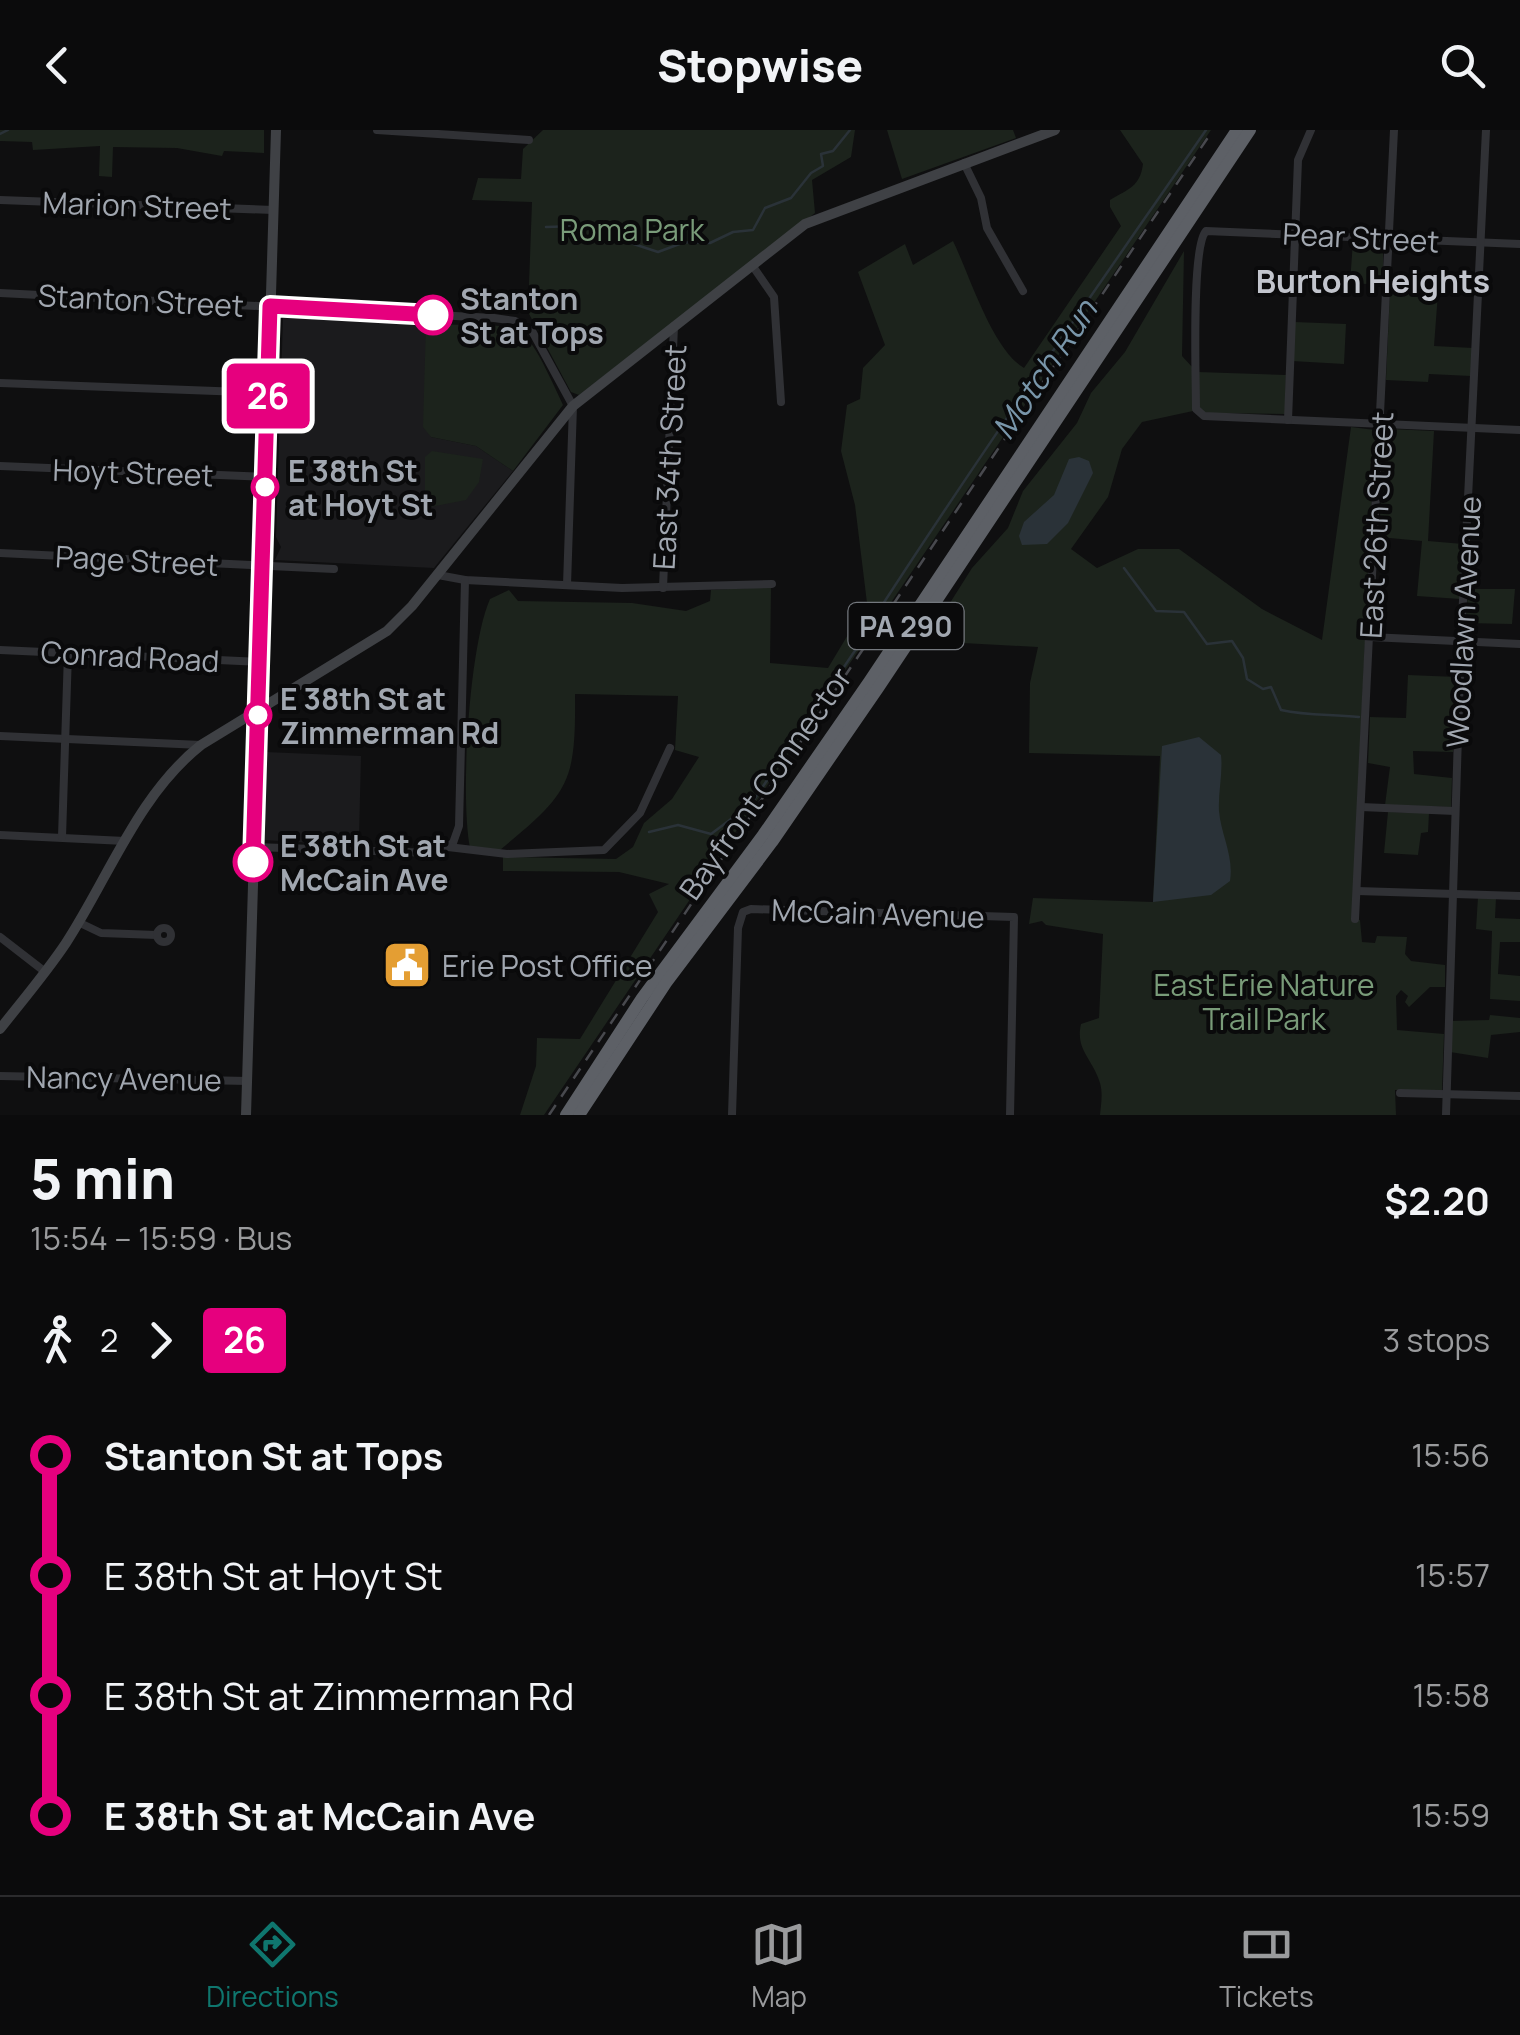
<!DOCTYPE html>
<html lang="en">
<head>
<meta charset="utf-8">
<style>
	:root { --surface:#0b0b0c; --page:#19191a; --text:#f1f3f6; --muted:#9a9b9d; --line:#2b2b2d; --accent:#0f766e }
	body { margin:0; font-family:Manrope,sans-serif; background:var(--page); color:var(--text); height:100vh; display:flex; flex-direction:column; font-size:38px; white-space:nowrap }
	* { box-sizing:border-box; margin:0 }
	p { font-size:32px; color:var(--muted) }
	.icon { flex:none; width:55px; height:55px; fill:none; stroke:currentColor; stroke-width:2; stroke-linecap:round; stroke-linejoin:round }
	.map { position:relative; height:985px; overflow:hidden }
	.panel { display:flex; flex-direction:column; background:var(--surface); flex:1 }
	.panel>* { flex:none }
	.badge { padding:0 20px; border-radius:8px; font-size:35px; line-height:65px }
	.map>.badge { position:absolute; translate:-50% -50%; box-shadow:0 0 0 5px #fff }
	.legs { display:flex; align-items:center; gap:15px; height:110px; padding:0 30px; font-size:32px }
	.legs p { margin-inline-start:auto }
	.summary { display:flex; align-items:center; justify-content:space-between; height:170px; padding:0 30px }
	h1 { font-size:55px; font-weight:800; line-height:75px }
	ul { padding:0 30px; list-style:none }
	li { display:flex; align-items:center; gap:35px; height:120px; font-size:38px }
	li i { display:grid; place-items:center; width:15px; height:100%; margin:0 12px; background:currentColor }
	li i::after { content:''; width:25px; height:25px; margin:-12px; border:8px solid; border-radius:50%; background:var(--surface) }
	li p { margin-inline-start:auto }
	li:first-child i { background:linear-gradient(#0000 50%,currentColor 0) }
	li:last-child i { background:linear-gradient(currentColor 50%,#0000 0) }
	header { display:flex; justify-content:space-between; align-items:center; height:130px; padding:0 30px; background:var(--surface); font-size:45px; font-weight:800 }
	.dock { display:flex; justify-content:space-around; align-items:center; height:140px; border-top:2px solid var(--line); background:var(--surface); font-size:28px; color:var(--muted) }
	.dock a { display:grid; justify-items:center; gap:5px }
	.dock .on { color:var(--accent) }
	.map>svg:first-child { display:block }
</style>
</head>
<body>
<header><svg class="icon" aria-label="back" viewBox="0 0 24 24"><path d="M15 5l-7 7 7 7"/></svg>Stopwise<svg class="icon" aria-label="search" viewBox="0 0 24 24"><circle cx="10" cy="10" r="6"/><path d="M15 15l6 6"/></svg></header>
<div class="map">
<svg width="1520" height="985" viewBox="0 0 1520 985">
	<rect width="100%" height="100%" fill="#0f0f10"/>
	<g fill="#1b1b1d">
		<path d="M283,188L426,193L427,290L431,307L476,316L513,341L434,438L275,430L281,417L276,407Z"/>
		<path d="M265,622L361,626L359,708L364,716L264,710Z"/>
	</g>
	<g fill="#1c231c">
		<path d="M0,0H264V23L224,21L222,26L177,18L113,17L112,47L99,46L100,16L33,20L32,12L0,11Z"/>
		<path d="M543,0H855L851,27L812,50L815,83L579,265L571,262L528,182L532,72L472,70L478,48L521,49L523,19Z"/>
		<path d="M887,0H1013L1016,8L902,49Z"/>
		<path d="M1120,0H1211L544,985H520L536,936L537,908L580,909L658,782L649,764L669,754L619,742L503,741V727L616,729L633,717L644,693L672,669L699,627L675,620L678,566L575,564C576,654 569,663 500,720L470,718C460,667 469,516 490,469L509,460L518,471L632,473L686,481L710,471L711,460L771,457L770,533L828,538L867,473L855,375L841,321L847,275L860,269L863,238L885,215L858,142L905,114L913,135L953,111C970,146 992,219 1024,238L1121,96L1110,77V70C1128,59 1140,57 1143,34Z"/>
		<path d="M1353,111L1383,113V155L1350,153Z"/>
		<path d="M1184,121L1182,226L1193,238V281L1142,292L1122,319L1108,367L1071,419L1097,438L1138,419H1179L1262,479L1322,510L1351,297L1375,300L1352,789L1360,790L1362,812L1375,813L1377,806L1407,807L1405,824L1411,831L1445,835V857H1430L1409,877L1405,872L1408,866L1401,860L1396,866L1397,900L1444,904L1442,960H1395L1396,985H1100C1101,975 1103,963 1100,953C1093,929 1075,920 1081,894L1099,888L1103,804L1046,795L1042,791L1029,794L1033,768L1153,772L1160,626L1029,623L1030,553L1038,517L926,511L972,438L1008,398L1023,361L1077,293L1091,263L1125,222Z"/>
		<path d="M1390,161L1438,163L1434,216L1473,218L1471,246L1429,244L1428,252L1386,250Z"/>
		<path d="M1294,192L1346,194L1344,234L1292,231Z"/>
		<path d="M426,193C526,201 517,175 563,275L513,341L476,316L431,307L423,297Z"/>
		<path d="M1198,242L1286,245L1285,284L1205,283L1199,277Z"/>
		<path d="M1390,299L1434,301L1428,411L1463,414L1460,469L1417,466L1422,411L1379,407L1384,309Z"/>
		<path d="M432,321L483,329L479,352L466,370L425,378V327Z"/>
		<path d="M1468,459H1515L1512,494L1466,493Z"/>
		<path d="M1408,545L1457,547L1453,622L1413,621L1414,644L1452,648L1451,677L1385,675L1390,637L1368,633L1370,587L1406,588Z"/>
		<path d="M1388,682L1429,683L1428,702L1421,703L1418,725L1384,723Z"/>
		<path d="M1478,767L1496,768L1495,788L1520,789V812H1500L1498,844L1520,846V871L1490,869L1492,801L1476,799Z"/>
		<path d="M1490,885L1520,888V902L1491,905L1488,928L1450,922L1451,891L1489,890Z"/>
	</g>
	<g fill="#2a3238">
		<path d="M1079,327L1089,331L1093,343L1068,393L1047,414L1022,415L1019,406L1024,392L1054,365L1069,329Z"/>
		<path d="M1199,607L1221,625C1223,644 1218,662 1219,681C1221,705 1234,726 1230,751L1211,765L1153,772L1162,616Z"/>
	</g>
	<g fill="none" stroke-linecap="round" stroke-linejoin="round">
		<g stroke="#2a3238" stroke-width="2.5">
			<path d="M0,4L8,0"/>
			<path d="M546,97L579,96L658,122L685,112L710,113L733,102L753,100L765,78L791,68L811,43L823,36L821,24L833,21L850,0"/>
			<path d="M1124,438L1156,481L1184,482L1207,514L1232,511L1243,528L1247,549L1263,559L1271,557L1281,580C1308,586 1329,584 1359,587"/>
			<path d="M881,477C986,315 1096,159 1206,0"/>
			<path d="M649,702L678,695L711,704L751,674L871,497"/>
		</g>
		<g stroke="#303135" stroke-width="8">
			<path d="M377,0L529,10"/>
			<path d="M964,33L981,68L987,98L1023,161"/>
			<path d="M0,70L273,80"/>
			<path d="M1520,114L1206,101C1191,117 1196,250 1196,279L1204,286L1520,300"/>
			<path d="M752,135L774,167L781,272"/>
			<path d="M0,163L494,188L515,191L532,201L573,276L567,455"/>
			<path d="M0,253L268,263"/>
			<path d="M1288,290L1298,30L1311,0"/>
			<path d="M0,336L266,347"/>
			<path d="M0,423L334,439"/>
			<path d="M438,445L465,450L622,458L772,454"/>
			<path d="M663,458L674,196"/>
			<path d="M1370,507L1520,514"/>
			<path d="M0,520L260,532"/>
			<path d="M0,606L201,615"/>
			<path d="M1361,677L1455,681"/>
			<path d="M0,705L125,711"/>
			<path d="M62,707L68,523"/>
			<path d="M253,717L433,723L453,713L459,696L465,450"/>
			<path d="M448,717L507,724L604,720L640,683L670,618"/>
			<path d="M1357,761L1520,766"/>
			<path d="M1355,789L1394,0"/>
			<path d="M78,792L101,803L157,805"/>
			<circle cx="164" cy="805" r="7"/>
			<path d="M0,807L44,841"/>
			<path d="M0,946L248,951"/>
			<path d="M1400,963L1520,966"/>
			<path d="M732,985L738,798L743,782L751,779L1014,787L1010,985"/>
			<path d="M1446,985L1461,511L1486,0"/>
		</g>
		<g stroke="#3f4145" stroke-width="10">
			<path d="M0,899C22,871 46,843 66,813C109,747 138,665 201,615L387,501L412,476L573,276L805,94L1055,0"/>
			<path d="M246,985L276,0"/>
		</g>
		<g stroke="#5d6066" stroke-width="12">
			<path d="M566,985L642,868L763,705L869,552L1237,0"/>
			<path d="M579,985L666,853L772,712L878,558L1250,0"/>
		</g>
		<path stroke="#48494e" stroke-width="2.5" stroke-dasharray="12 10" stroke-linecap="butt" d="M549,985L1213,0"/>
	</g>
	<g fill="none" stroke-linecap="round" stroke-linejoin="round">
		<g stroke="#fff" stroke-width="22">
			<path id="line-1" d="M253,732L270,176L433,185"/>
		</g>
		<use href="#line-1" stroke="#e6007e" stroke-width="15"/>
	</g>
	<defs>
		<g id="civic-square" transform="scale(2.5)"><rect x="-9" y="-9" width="18" height="18" rx="4" fill="#e49e33" stroke="#0a0a0b"/><path d="M-.6-6.5H3V-4.5H.6V-3L4-1V1h2V6H-6V1h2V-1L-.6-3ZM-1.2 2.5V6h2.4V2.5Z" fill="#fff"/></g>
	</defs>
	<g fill-rule="evenodd">
		<use href="#civic-square" x="407" y="835"/>
	</g>
	<g fill="#fff" stroke="#e6007e" stroke-width="5">
		<circle cx="433" cy="185" r="18"/>
		<circle cx="265" cy="357" r="12"/>
		<circle cx="258" cy="585" r="12"/>
		<circle cx="253" cy="732" r="18"/>
	</g>
	<g text-anchor="middle" dominant-baseline="central" stroke-width="8" stroke-linejoin="round" paint-order="stroke">
		<rect fill="#0a0a0b" stroke="#74787e" stroke-width="2.5" x="848.5" y="473" width="115" height="46" rx="8"/>
		<g font-size="28" font-weight="bold" fill="#a1a7b0">
			<text x="906" y="496">PA 290</text>
		</g>
		<g font-size="30" fill="#a1a7b0" stroke="#0a0a0b">
			<text transform="translate(137 75) rotate(2)">Marion Street</text>
			<text transform="translate(1361 107) rotate(3)">Pear Street</text>
			<text transform="translate(141 170) rotate(3)">Stanton Street</text>
			<text transform="translate(669 327) rotate(-87)">East 34th Street</text>
			<text transform="translate(133 342) rotate(2)">Hoyt Street</text>
			<text transform="translate(1376 395) rotate(-87)">East 26th Street</text>
			<text transform="translate(137 430) rotate(3)">Page Street</text>
			<text transform="translate(1463 492) rotate(-87)">Woodlawn Avenue</text>
			<text transform="translate(130 526) rotate(3)">Conrad Road</text>
			<text transform="translate(765 653) rotate(-55)">Bayfront Connector</text>
			<text transform="translate(878 783) rotate(2)">McCain Avenue</text>
			<text transform="translate(124 948) rotate(1)">Nancy Avenue</text>
		</g>
		<g font-size="30" fill="#799b79" stroke="#0a0a0b">
			<text x="632" y="99">Roma Park</text>
			<text x="1264" y="854">East Erie Nature<tspan x="1264" dy="34">Trail Park</tspan></text>
		</g>
		<g font-size="30" font-weight="bold" fill="#a1a7b0" stroke="#0a0a0b" text-anchor="start">
			<text x="460" y="168">Stanton<tspan x="460" dy="34">St at Tops</tspan></text>
			<text x="288" y="340">E 38th St<tspan x="288" dy="34">at Hoyt St</tspan></text>
			<text x="280" y="568">E 38th St at<tspan x="280" dy="34">Zimmerman Rd</tspan></text>
			<text x="280" y="715">E 38th St at<tspan x="280" dy="34">McCain Ave</tspan></text>
		</g>
		<g font-size="30" fill="#a1a7b0" stroke="#0a0a0b" text-anchor="start">
			<text x="442" y="835">Erie Post Office</text>
		</g>
		<g font-size="32" font-weight="bold" fill="#c2c5cd" stroke="#0a0a0b">
			<text x="1373" y="151">Burton Heights</text>
		</g>
		<g font-size="32" font-style="italic" fill="#7996aa" stroke="#0a0a0b">
			<text transform="translate(1044 239) rotate(-56)">Motch Run</text>
		</g>
	</g>
</svg>
<b class="badge" style="left:268px;top:266px;background:#e6007e;color:#fff">26</b>
</div>
<section class="panel">
<div class="summary"><div><h1>5 min</h1><p>15:54 – 15:59 · Bus</p></div><b>$2.20</b></div>
<div class="legs"><svg class="icon" aria-label="walk" viewBox="0 0 24 24"><circle cx="13" cy="4" r="2"/><path d="M13 8l-2 6 4 7M11 14l-3 7M7 12l3-4h3l4 4"/></svg>2<svg class="icon" aria-label="forward" viewBox="0 0 24 24"><path d="M9 5l7 7-7 7"/></svg><b class="badge" style="background:#e6007e;color:#fff">26</b><p>3 stops</p></div>
<ul>
<li><i style="color:#e6007e"></i><b>Stanton St at Tops</b><p>15:56</p></li>
<li><i style="color:#e6007e"></i><span>E 38th St at Hoyt St</span><p>15:57</p></li>
<li><i style="color:#e6007e"></i><span>E 38th St at Zimmerman Rd</span><p>15:58</p></li>
<li><i style="color:#e6007e"></i><b>E 38th St at McCain Ave</b><p>15:59</p></li>
</ul>
</section>
<nav class="dock">
<a class="on"><svg class="icon" aria-label="directions" viewBox="0 0 24 24"><path d="M12 3l9 9-9 9-9-9zM9 14v-3h6M13 9l2 2-2 2"/></svg>Directions</a>
<a><svg class="icon" aria-label="map" viewBox="0 0 24 24"><path d="M3 6l6-2 6 2 6-2v14l-6 2-6-2-6 2zM9 4v14M15 6v14"/></svg>Map</a>
<a><svg class="icon" aria-label="tickets" viewBox="0 0 24 24"><path d="M3 7h18v10H3zM15 7v10"/></svg>Tickets</a>
</nav>
</body>
</html>
